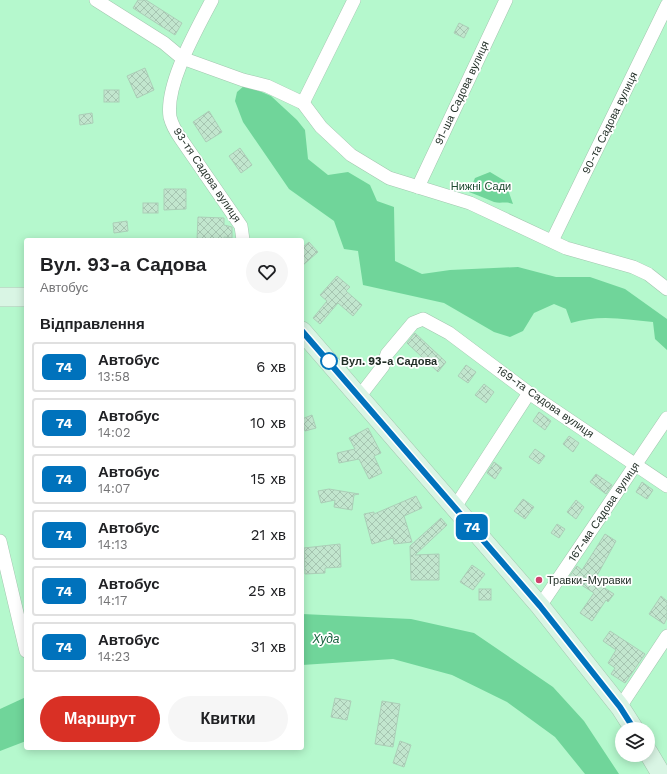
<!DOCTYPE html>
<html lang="uk">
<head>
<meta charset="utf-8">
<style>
	:root { --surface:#fff; --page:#f6f6f6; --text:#202124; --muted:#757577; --line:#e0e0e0; --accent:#d93025 }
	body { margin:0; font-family:"Work Sans",sans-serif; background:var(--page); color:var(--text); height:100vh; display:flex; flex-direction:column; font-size:15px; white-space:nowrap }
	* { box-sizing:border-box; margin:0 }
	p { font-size:13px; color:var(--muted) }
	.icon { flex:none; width:22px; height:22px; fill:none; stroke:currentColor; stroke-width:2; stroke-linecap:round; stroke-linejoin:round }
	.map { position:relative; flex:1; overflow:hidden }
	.side { position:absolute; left:24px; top:238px; width:280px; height:512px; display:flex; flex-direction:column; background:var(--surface); border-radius:4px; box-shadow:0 2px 10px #0003 }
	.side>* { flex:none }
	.badge { padding:0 8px; border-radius:6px; font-size:14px; line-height:26px }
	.controls { position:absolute; left:615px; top:722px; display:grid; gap:8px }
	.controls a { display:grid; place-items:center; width:40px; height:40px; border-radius:50%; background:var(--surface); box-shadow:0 2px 10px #0003; font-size:20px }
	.map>.badge { position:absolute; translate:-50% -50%; box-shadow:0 0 0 2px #fff }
	h2 { padding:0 16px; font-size:15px; line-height:36px }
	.round { display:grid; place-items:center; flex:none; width:42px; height:42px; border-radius:21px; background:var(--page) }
	.headline { display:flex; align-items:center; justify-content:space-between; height:68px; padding:0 16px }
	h1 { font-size:19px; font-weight:600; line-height:30px }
	.primary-button { display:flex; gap:8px; margin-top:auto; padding:8px 16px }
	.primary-button a { flex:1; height:46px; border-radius:24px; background:var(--accent); color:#fff; font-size:16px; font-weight:600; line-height:46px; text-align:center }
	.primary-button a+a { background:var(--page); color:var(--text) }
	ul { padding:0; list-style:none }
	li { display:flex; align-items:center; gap:12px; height:50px; margin:0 8px 6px; padding:0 8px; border:2px solid var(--line); border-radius:4px }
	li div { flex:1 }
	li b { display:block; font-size:15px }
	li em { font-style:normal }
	li .badge { min-width:44px; font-weight:700; text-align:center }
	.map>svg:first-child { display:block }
</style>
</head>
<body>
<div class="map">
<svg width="667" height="774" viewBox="0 0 667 774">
	<defs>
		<pattern id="building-cross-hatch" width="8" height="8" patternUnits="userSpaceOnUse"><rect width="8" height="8" fill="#c2e6ce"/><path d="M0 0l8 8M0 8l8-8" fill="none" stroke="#a6c5b1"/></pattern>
	</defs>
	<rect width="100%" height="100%" fill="#e1feeb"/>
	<path fill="#b5f8cd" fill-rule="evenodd" d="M0,0H667V774H0ZM26,240H302V748H26ZM622,729H648V755H622Z"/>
	<g fill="#70d59a">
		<path d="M245,85L271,96L297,120L305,130L308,159L328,175L348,172L370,185L377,201L394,207L395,261L422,274L450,270L518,267L556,277H590L625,289L667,319V350L655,339L653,322C624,319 599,314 571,323L566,309L554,304L534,313L523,331L510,337L494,332L444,303L363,285L358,251L344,249L334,221L289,189L243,122L235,101L237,92Z"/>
		<path d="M490,172L505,181L513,204C505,201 501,204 494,202C486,199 478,195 469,192L475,178Z"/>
		<path d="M302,614L411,619L474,633L553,687L584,721L619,774H585L555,737L507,702L452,675L393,659L302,665Z"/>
		<path d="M26,697V741L0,751V709Z"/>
	</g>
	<g fill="url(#building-cross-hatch)" stroke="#abceb7">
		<path d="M138,0H146L182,23L175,35L133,8Z"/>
		<path d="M459,23L469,28L464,38L454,33Z"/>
		<path d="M145,68L154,90L137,98L127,76Z"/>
		<rect x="104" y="90" width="15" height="12"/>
		<path d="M209,111L222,132L206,142L193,122Z"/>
		<path d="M92,113L93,123L80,125L79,115Z"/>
		<path d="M240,148L252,165L241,173L229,156Z"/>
		<path d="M164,189H186V209L164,210Z"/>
		<rect x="143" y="203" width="15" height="10"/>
		<path d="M198,217L224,218V225L232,227V238L224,237V240H197Z"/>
		<path d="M127,221L128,231L114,233L113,223Z"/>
		<path d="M309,242L318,252L302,266V248Z"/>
		<path d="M337,276L350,287L346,291L362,305L353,316L338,303L320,324L313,318L327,301L320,295Z"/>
		<path d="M415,333L446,362L438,372L407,343Z"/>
		<path d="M466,365L476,372L468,383L458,376Z"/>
		<path d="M484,384L494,392L486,403L475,395Z"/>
		<path d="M539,412L551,421L545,430L533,421Z"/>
		<path d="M312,415L316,428L305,431L302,419Z"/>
		<path d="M368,428L381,453L374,456L382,473L369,479L359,459L339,463L337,453L355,449L349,438Z"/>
		<path d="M569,436L579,443L573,452L563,444Z"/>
		<path d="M535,449L545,456L539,464L529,457Z"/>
		<path d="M494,462L502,468L495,479L487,473Z"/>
		<path d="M596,474L612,485L606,494L590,482Z"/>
		<path d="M642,482L653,490L647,499L636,492Z"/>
		<path d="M329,489L359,494L354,495L352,510L334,507L335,500L321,503L318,491Z"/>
		<path d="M416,496L422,508L404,516L412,542L394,544L393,538L372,544L364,514L374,512V514Z"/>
		<path d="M523,499L534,507L525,519L514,511Z"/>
		<path d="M576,500L584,507L576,519L567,512Z"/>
		<path d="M441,518L447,525L415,555L439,554V580H411L410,546Z"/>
		<path d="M557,524L565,529L559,538L551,533Z"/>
		<path d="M605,534L616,541L594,581L614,594L608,602L606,600L592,621L580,613L594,593L569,577L577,566L582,570Z"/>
		<path d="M340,544L341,567L325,568V573L305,574L304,548Z"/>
		<path d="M472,565L485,574L473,590L460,582Z"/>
		<rect x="479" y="589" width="12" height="11"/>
		<path d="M661,596L667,601V618L664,624L649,614Z"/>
		<path d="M610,631L645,654L625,683L611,674L615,668L608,663L616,650L603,641Z"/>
		<path d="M335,698L351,701L347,720L331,717Z"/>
		<path d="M382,701L400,704L393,747L375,744Z"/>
		<path d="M400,741L411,745L404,767L393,763Z"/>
	</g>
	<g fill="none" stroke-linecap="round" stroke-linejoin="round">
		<g stroke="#a3c6af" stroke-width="14">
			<g id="street">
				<path d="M96,0L164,43L182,58L243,80L267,86L303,103L321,127L351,155L389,178L470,203L566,248L633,267L648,274L667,289"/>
				<path d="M212,0C197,29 165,84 170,117C172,125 176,132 181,139L241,226L243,240"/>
				<path d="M303,103L354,0"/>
				<path d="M418,187L506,0"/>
				<path d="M552,241L667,5"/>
				<path d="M359,397L383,366L387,354L413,323L423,319L449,333L529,393L667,486"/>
				<path d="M455,507L529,393"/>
				<path d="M0,541L26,651"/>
				<path d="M540,606L667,418"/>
				<path d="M620,707L667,636"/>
			</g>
		</g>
		<g stroke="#a3c6af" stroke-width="20">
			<g id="secondary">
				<path d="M0,297H26"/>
				<path d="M302,331L540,606L620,707L634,729"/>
				<path d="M648,752L661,774"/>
			</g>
		</g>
		<use href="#street" stroke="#fff" stroke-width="13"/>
		<use href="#secondary" stroke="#d9f5e4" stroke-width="19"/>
	</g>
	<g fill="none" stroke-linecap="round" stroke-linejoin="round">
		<g stroke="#fff" stroke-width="9">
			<path id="line" d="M302,331L540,606L620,707L634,729"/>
		</g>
		<use href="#line" stroke="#0072bc" stroke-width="6"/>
	</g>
	<circle fill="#fff" stroke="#0072bc" stroke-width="2" cx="329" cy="361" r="8"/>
	<circle fill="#ce406c" stroke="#fff" stroke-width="1.5" cx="539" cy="580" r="4"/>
	<g text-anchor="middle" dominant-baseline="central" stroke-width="3.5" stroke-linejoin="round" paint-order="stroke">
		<g font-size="11" fill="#1f2c24" stroke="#fff">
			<text transform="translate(462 93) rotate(-65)">91-ша Садова вулиця</text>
			<text transform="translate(610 123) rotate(-64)">90-та Садова вулиця</text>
			<text transform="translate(207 175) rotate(56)">93-тя Садова вулиця</text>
			<text transform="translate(545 402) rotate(35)">169-та Садова вулиця</text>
			<text transform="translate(604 512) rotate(-56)">167-ма Садова вулиця</text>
		</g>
		<g font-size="11" fill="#1f4a31" stroke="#fff">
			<text x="481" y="186">Нижні Сади</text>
		</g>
		<g font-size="11" font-weight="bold" fill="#1f2c24" stroke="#fff" text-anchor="start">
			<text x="341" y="361">Вул. 93-а Садова</text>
		</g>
		<g font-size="11" fill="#1f2c24" stroke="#fff" text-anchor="start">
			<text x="547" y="580">Травки-Муравки</text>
		</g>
		<g font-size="12" font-style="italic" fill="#16613c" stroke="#fff">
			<text x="326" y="639">Худа</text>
		</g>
	</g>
</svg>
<div class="controls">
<a><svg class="icon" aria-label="layers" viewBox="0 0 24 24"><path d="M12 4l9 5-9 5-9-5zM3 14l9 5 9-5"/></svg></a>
</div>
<b class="badge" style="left:472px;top:527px;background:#0072bc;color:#fff">74</b>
<section class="side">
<div class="headline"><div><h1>Вул. 93-а Садова</h1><p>Автобус</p></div><a class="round"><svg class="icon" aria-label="heart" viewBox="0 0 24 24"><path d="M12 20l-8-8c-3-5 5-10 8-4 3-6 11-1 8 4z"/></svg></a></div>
<h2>Відправлення</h2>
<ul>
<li><span class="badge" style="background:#0072bc;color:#fff">74</span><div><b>Автобус</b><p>13:58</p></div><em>6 хв</em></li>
<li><span class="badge" style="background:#0072bc;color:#fff">74</span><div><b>Автобус</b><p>14:02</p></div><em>10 хв</em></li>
<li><span class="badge" style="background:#0072bc;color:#fff">74</span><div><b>Автобус</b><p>14:07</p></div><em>15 хв</em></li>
<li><span class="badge" style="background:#0072bc;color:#fff">74</span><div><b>Автобус</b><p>14:13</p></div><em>21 хв</em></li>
<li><span class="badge" style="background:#0072bc;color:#fff">74</span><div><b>Автобус</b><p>14:17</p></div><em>25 хв</em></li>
<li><span class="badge" style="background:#0072bc;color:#fff">74</span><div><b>Автобус</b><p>14:23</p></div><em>31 хв</em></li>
</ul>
<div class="primary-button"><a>Маршрут</a><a>Квитки</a></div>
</section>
</div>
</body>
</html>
